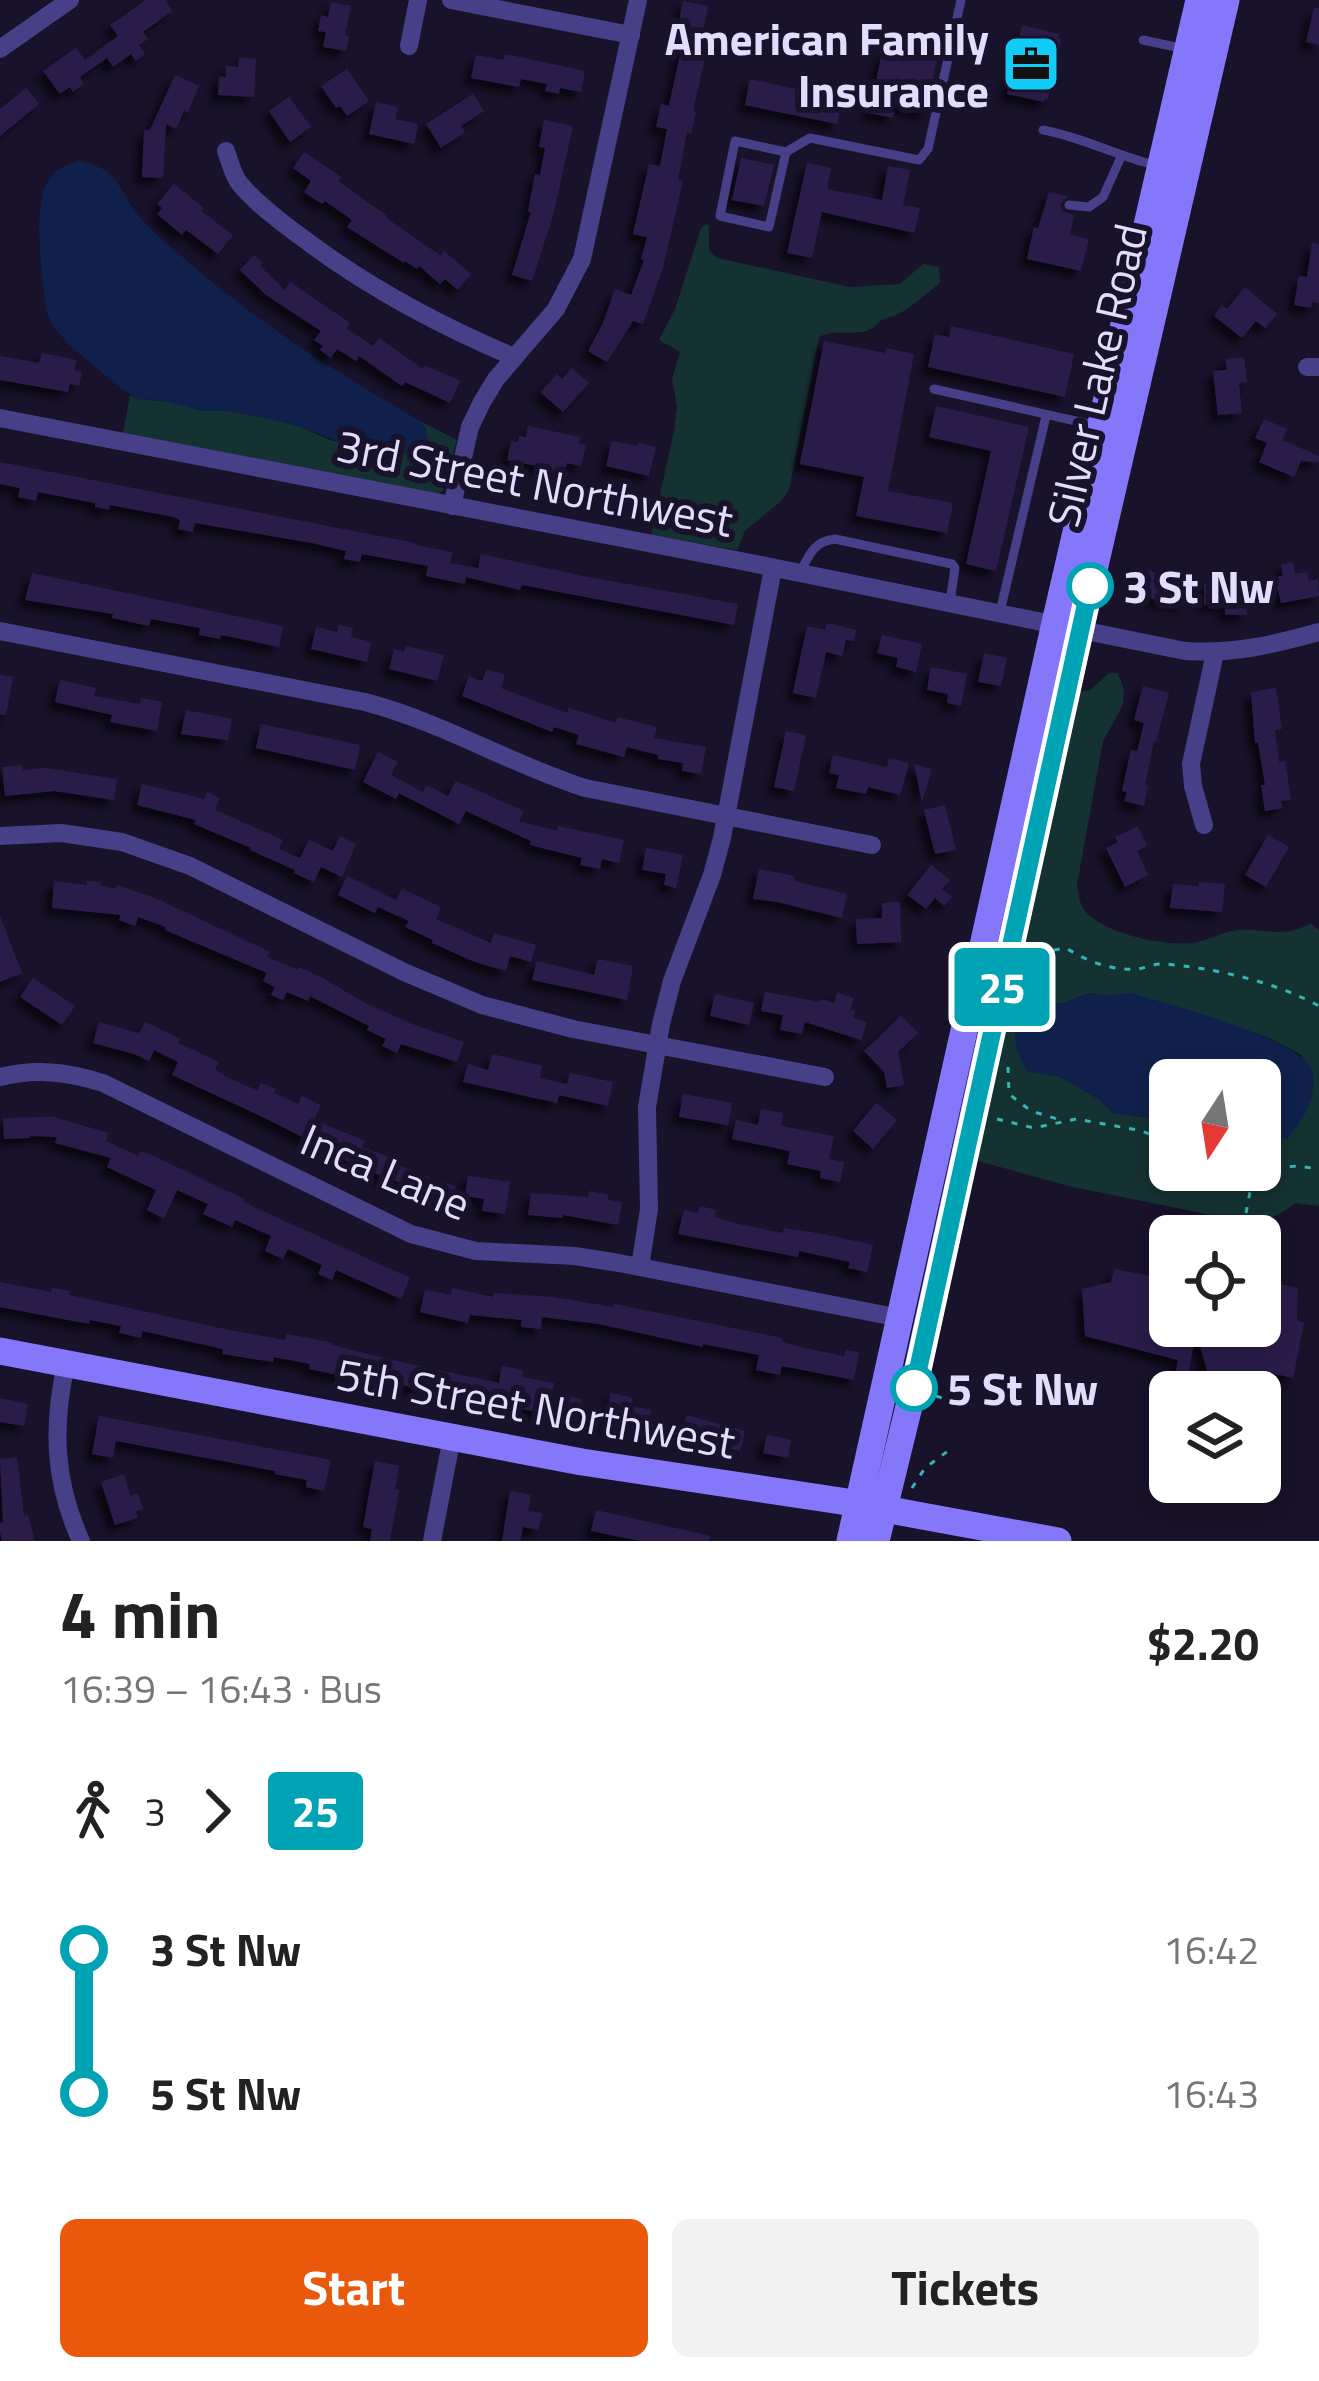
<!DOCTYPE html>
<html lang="en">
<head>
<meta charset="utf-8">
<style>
	:root { --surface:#fff; --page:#f2f2f2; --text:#222; --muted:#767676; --accent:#ea580c }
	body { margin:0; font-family:"Titillium Web",sans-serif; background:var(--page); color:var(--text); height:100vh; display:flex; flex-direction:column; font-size:45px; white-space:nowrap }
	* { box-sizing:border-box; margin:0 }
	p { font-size:39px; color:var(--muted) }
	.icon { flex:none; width:66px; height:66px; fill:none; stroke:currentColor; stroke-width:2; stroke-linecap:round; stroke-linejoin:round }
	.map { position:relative; height:1541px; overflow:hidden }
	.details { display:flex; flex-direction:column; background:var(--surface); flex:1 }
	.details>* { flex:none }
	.badge { padding:0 24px; border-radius:9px; font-size:42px; line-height:78px }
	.needle { width:78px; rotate:192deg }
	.fabs { position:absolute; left:1149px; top:1059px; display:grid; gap:24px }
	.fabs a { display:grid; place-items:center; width:132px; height:132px; border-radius:18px; background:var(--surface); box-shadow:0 6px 18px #0003; font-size:60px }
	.map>.badge { position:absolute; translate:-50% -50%; box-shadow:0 0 0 6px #fff }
	.legs { display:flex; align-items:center; gap:18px; height:132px; padding:0 60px; font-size:39px }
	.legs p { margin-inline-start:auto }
	.summary { display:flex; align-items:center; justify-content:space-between; height:204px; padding:0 60px }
	h1 { font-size:66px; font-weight:700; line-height:90px }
	.button { display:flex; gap:24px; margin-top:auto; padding:24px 60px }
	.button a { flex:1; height:138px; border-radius:18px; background:var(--accent); color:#fff; font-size:48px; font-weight:700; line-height:138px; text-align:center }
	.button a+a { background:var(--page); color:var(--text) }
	ul { padding:0 60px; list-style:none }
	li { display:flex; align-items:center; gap:42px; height:144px; font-size:45px }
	li i { display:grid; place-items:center; width:18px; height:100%; margin:0 15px; background:currentColor }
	li i::after { content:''; width:30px; height:30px; margin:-15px; border:9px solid; border-radius:50%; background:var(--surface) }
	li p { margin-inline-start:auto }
	li:first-child i { background:linear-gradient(#0000 50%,currentColor 0) }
	li:last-child i { background:linear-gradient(currentColor 50%,#0000 0) }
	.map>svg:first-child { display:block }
</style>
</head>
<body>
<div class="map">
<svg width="1319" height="1541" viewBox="0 0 1319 1541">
	<defs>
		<filter id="shadow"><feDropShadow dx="-7" dy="7" stdDeviation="3" flood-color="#0009"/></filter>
	</defs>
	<rect width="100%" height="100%" fill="#18122a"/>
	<g fill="#153233" fill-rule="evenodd">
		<path d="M706,224L709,226V251L717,258L850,287L900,284L923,264L939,267L940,283C917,300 909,313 881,320C865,342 841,326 819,337L789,490L781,501L745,531L737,550L651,536L674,431L677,407L672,379L680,352L659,340L675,309L701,228Z"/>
		<path d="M130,395L138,399L173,402L203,411H228L267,418L301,427L330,440L399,454L424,452L426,431L422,422L457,440L443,491L436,494L123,433Z"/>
		<path d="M1109,673H1118L1124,690L1123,705L1103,741L1077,885C1079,895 1079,904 1086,912C1106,934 1163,946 1192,943C1208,941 1222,932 1238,930C1267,928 1283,939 1311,923L1319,930V1206L1295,1203C1271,1221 1265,1222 1236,1220L1068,1186L975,1160L1079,692L1090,690ZM1090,993L1107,996L1130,993L1267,1037L1300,1054L1312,1071L1287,1139L1260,1135V1170H1170V1108L1152,1118L1113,1113L1100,1100L1061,1077L1034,1006L1063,1003Z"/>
	</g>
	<g fill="#0f214b">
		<path d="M79,161C120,169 117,188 138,215C149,229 165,242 178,253C253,320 335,372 422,422L428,439L424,452L374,455L301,427L267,418L228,411H203L161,400L138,399L118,386L68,344L53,325L46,311C43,278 29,198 53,174C59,167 70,164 79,161Z"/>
		<path d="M1090,993L1107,996L1130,993C1165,1003 1301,1039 1312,1070C1319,1097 1302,1121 1287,1139L1260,1135V1080H1170V1108L1152,1118L1113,1113L1100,1100L1061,1077L1027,1071C1011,1041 1009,1031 1034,1006L1063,1003Z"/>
	</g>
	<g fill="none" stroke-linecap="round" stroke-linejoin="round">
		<path stroke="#0f214b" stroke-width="4.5" d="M1163,1168L1170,1139"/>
	</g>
	<g fill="#2b1e4a" filter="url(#shadow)">
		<path d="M146,0H165L172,11L143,32L148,39L139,45L145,54L136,61L131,54L113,67L107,58L80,77L84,84L73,92L70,87L60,94L43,71L76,48L85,60L118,36L110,25Z"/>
		<path d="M683,1L708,6L699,57L705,58L693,111L696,112L691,134L687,133L678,180L683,181L663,268L643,324L633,321L607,362L588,351L603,323L615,289L631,295L644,260L641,259L647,237L633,234L649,164L660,166L667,129L656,127L661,104L669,106L683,40L676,38Z"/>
		<path d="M331,2L351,6L345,35L349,36L346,51L323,47L326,32L318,31L321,15L328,17Z"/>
		<path d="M1314,8H1319V45L1306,42Z"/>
		<path d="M1022,25L1059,34L1058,38L1061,39L1059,50H1056L1047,86L1050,87L1048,99L1045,98L1044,102L1007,94Z"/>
		<path d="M895,38L921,44L922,39L940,43L926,113L895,106L893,118L869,113L882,53L892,55Z"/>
		<path d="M505,54L585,71L581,92L560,88L559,94L545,91L547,84L521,79L519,87L471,78L476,55L503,60Z"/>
		<path d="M239,57L256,59L254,97L218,95L219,76L226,77V66L238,67Z"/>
		<path d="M347,69L369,101L347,116L340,106L336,108L321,86Z"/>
		<path d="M175,75L199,86L188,112L184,111L176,129L166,124L163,178L142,177L144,130H150Z"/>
		<path d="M750,79L842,99L837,124L745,105Z"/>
		<path d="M26,88L39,104L0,136V109Z"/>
		<path d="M473,94L484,111L461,126L465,132L441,148L426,124Z"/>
		<path d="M289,97L311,127L290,142L269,111Z"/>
		<path d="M376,102L398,107L395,119L418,124L414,144L369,134Z"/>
		<path d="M544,120L573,126L553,216L532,281L512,275L531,212H528L535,174L540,175L545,148L539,147Z"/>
		<path d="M304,152L341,177L338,181L387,216L386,218L441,256L444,251L471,274L458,290L445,279L440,284L419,266L417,269L405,261L404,263L347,227L352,220L325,201L322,204L304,192L311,181L293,168Z"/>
		<path d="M741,158L774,165L764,206L732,200Z"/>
		<path d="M807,163L831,168L827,189L882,200L888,166L910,170L903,205L920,208L914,233L822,212L812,258L787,253Z"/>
		<path d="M174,184L204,208L201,211L233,235L218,254L186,230L182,235L157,214L162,208L157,204Z"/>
		<path d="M1049,192L1067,196L1060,205L1063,212L1074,215L1070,235L1089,239L1081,271L1027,259L1034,227L1038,228Z"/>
		<path d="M1312,243L1319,244V303L1312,302L1311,308L1294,305L1299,276L1307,277Z"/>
		<path d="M254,255L263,263L260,266L285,290L290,282L350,323L346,328L373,346L379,338L423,369L424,365L460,381L450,403L405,382L402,386L359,356L356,361L337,349L331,358L320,350L323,346L314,340L321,331L266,295L240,270Z"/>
		<path d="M1245,287L1277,314L1265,328L1256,321L1242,338L1214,316L1222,305L1227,309Z"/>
		<path d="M951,326L1074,354L1065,397L928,367L935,334L949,337Z"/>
		<path d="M824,341L885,353L886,348L914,354L888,491L953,503L947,533L856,516L864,477L800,464Z"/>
		<path d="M42,353L76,360L74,370L82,372L79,386L70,384L68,392L0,380V356L39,363Z"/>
		<path d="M1244,357L1247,382L1239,383L1242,413L1218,415L1213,371L1227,370L1225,359Z"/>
		<path d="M572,368L589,383L563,412L540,392L557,374L562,379Z"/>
		<path d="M936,406L1029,427L996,571L966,564L991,451L929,437Z"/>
		<path d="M1264,419L1287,429L1282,440L1319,456V462L1301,461L1294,477L1259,462L1267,443L1255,438Z"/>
		<path d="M528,426L580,437L579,444L586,445L581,466L567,463L562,486L544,482L547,468L507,460L511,441L518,442L519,436L526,437Z"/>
		<path d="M612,441L638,446L639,443L656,447L649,476L606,466Z"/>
		<path d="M0,462L415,543V545L452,552L450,563L478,568L481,554L583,576L738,604L734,625L522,585L520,590L466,577L465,584L426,576L428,566L362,554L360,562L344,559L346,551L312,543L195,523L193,532L178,529L180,520L174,517L110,505L109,510L95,507V503L38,492L36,501L18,497L20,488L0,484Z"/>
		<path d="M1293,562L1295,574L1307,572L1309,581L1318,579L1319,596L1281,603L1275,577L1283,576L1281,565Z"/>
		<path d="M1142,569L1188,580L1182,606L1136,595Z"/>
		<path d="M32,573L283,626L279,647L221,635L220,639L199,635L200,628L151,619L149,626L112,618L113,614L25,600Z"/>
		<path d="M1234,577V599H1247V615H1225V605H1204V583L1208,584V578Z"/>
		<path d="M827,623L856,630L854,641L846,640L842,656L826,652L816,698L793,693L807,626L825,630Z"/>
		<path d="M339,625L353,628L351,637L371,642L367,662L311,649L316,627L337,632Z"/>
		<path d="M882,635L922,644L916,672L896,667L898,658L877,653Z"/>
		<path d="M406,646L444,655L437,681L389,669L394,649L404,652Z"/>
		<path d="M984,653L1007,658L1001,686L978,682Z"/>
		<path d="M931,667L967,674L961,706L947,703L948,694L927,690Z"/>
		<path d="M487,669L505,675L501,688L567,713L569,708L616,723L617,717L657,727L654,738L706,747L701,774L682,771L683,763L658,759V755L627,747L624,757L576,744L579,735L554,727L552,732L462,696L469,676L482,681Z"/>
		<path d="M0,675L13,677L6,715H0Z"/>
		<path d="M60,680L96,688L94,696L140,704L141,698L162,702L157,731L110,722L112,715L55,702Z"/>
		<path d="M1143,686L1169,693L1156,742L1154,741L1145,785H1148L1144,806L1124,801L1127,792L1122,791L1131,750L1137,751L1144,723L1134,720Z"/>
		<path d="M1276,688L1282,729L1275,730L1279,762L1285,761L1291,800L1281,801L1283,808L1265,811L1261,785H1265L1258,743H1255L1251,692Z"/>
		<path d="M186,710L232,719L228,740L181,734Z"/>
		<path d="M261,724L360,745L355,770L256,748Z"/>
		<path d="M786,731L806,735L794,791L774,787Z"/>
		<path d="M378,752L398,762L391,775L423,792L426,785L448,796L456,781L524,811L519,821L557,831L558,826L624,840L619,863L602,859L600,869L580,865L582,858L530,845L531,841L466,811L459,824L399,793L396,799L363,782Z"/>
		<path d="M833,755L887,767L889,758L909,763L900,795L868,787L866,794L836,788L839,775L829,773Z"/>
		<path d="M914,764L932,769L922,802Z"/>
		<path d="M22,765L23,770L45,768L117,779L114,800L54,791L5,796L2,767Z"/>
		<path d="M142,784L204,799L207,792L220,798L215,810L283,840L279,849L300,858L309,840L333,851L340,836L356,844L342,877L321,867L314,882L294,873L295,870L250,850L251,848L194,824L196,820L137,805Z"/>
		<path d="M945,805L956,850L935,854L924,810Z"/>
		<path d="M1138,826L1147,846L1137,851L1148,875L1125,887L1106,848L1118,842L1115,837Z"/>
		<path d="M1268,835L1289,847L1266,887L1245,875Z"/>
		<path d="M646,848L683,855L676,888L664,885L666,874L642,870Z"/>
		<path d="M931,865L950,880L942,889L952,897L944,906L935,898L926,909L907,895Z"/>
		<path d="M759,869L795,876L794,881L847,894L842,918L777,902L753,899Z"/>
		<path d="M347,876L396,900L402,889L441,907L436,919L491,943L494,933L536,945L531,962L510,956L506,971L475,962L432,943L433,940L405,927L409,921L378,907L375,913L338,895Z"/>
		<path d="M54,881L87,885V881L101,882L100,885L116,889L117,885L155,898L270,952L267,957L298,970L299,967L319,976L367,1004L412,1024L464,1042L457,1062L401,1044L397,1053L382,1046L386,1039L367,1030L369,1026L310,996L308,1001L287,992L283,1000L271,995L275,987L263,981L267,973L165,930L166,927L138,917L135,926L119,920L121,915L52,908Z"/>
		<path d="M1199,882L1225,884L1222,912L1170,908L1173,884L1199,886Z"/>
		<path d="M900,902L901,942L857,944L856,919L882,918V903Z"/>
		<path d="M0,916L22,973L0,982Z"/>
		<path d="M598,959L633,966L627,1000L532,980L537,961L594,975Z"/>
		<path d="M33,978L75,1006L62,1025L20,997Z"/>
		<path d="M765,992L820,1002L821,999L834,1003L837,993L854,998L850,1009L855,1011L853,1018L867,1022L861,1040L805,1022L802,1034L780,1030L783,1015L761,1011Z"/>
		<path d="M715,994L754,1003L749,1025L710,1016Z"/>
		<path d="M901,1016L918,1033L898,1052L904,1085L887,1088L884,1072L864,1051Z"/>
		<path d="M99,1022L139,1033L145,1022L180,1039L178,1043L219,1062L215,1070L224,1074V1076L257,1090L261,1083L276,1089L274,1093L298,1104L302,1096L321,1105L314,1120L365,1141L362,1147L400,1161L398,1165L456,1187L449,1206L409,1191L411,1187L366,1170L315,1147L316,1144L267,1119L172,1075L178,1062L154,1050L149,1061L134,1054L93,1043Z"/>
		<path d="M492,1054L542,1066L540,1078L567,1084L570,1073L613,1082L608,1106L559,1095L557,1103L463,1082L468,1064L488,1070Z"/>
		<path d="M683,1094L732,1103L728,1125L679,1117Z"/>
		<path d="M876,1103L897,1120L873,1149L853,1131Z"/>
		<path d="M761,1109L783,1113L781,1126L834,1136L829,1159L844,1162L840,1182L820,1178L821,1171L787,1164L790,1151L732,1139L736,1120L758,1125Z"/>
		<path d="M54,1117L108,1133L106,1141L138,1156L141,1151L158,1158L244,1199L243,1202L410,1278L401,1299L336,1270L332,1280L318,1274L322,1265L288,1249L283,1259L265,1251L271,1236L235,1220L232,1227L203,1214L208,1204L177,1190L164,1219L147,1210L156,1190L107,1167L111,1158L55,1143L57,1137L30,1136V1138L4,1139L3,1118Z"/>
		<path d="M468,1176L510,1182L505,1214L482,1211L484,1199L465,1196Z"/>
		<path d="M589,1191L608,1195V1200L622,1202L618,1225L563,1215V1218L528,1215L531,1193L588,1197Z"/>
		<path d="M700,1206L716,1210L714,1217L738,1224L783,1233L784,1228L823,1234L873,1245L867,1272L848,1268L850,1262L799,1251L798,1257L678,1234L684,1210L698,1213Z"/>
		<path d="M1114,1269L1170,1280V1326H1260V1280L1298,1288L1297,1321L1304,1323L1293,1378L1275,1374L1270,1387H1212L1196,1333L1186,1384L1174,1382L1178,1360L1085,1336L1082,1289L1111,1282Z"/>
		<path d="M0,1282L51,1292L52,1288L70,1291L69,1295L234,1331L285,1340L287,1334L333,1343L332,1345L396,1361L499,1383L502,1366L523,1370L522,1377L554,1383L552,1393L582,1399L578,1420L391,1383L390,1386L309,1369L310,1364L274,1357L273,1362L222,1354L223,1349L142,1331L141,1338L119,1333L121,1326L90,1320L89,1324L0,1307Z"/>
		<path d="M452,1288L493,1297V1293L553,1297L613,1307L614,1304L782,1338V1342L809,1349L844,1356L846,1350L859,1352L854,1380L782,1366L780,1375L756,1370L759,1355L703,1344V1347L599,1324L542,1317L541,1329L521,1327L522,1320L470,1315L468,1323L420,1312L425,1290L451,1295Z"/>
		<path d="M611,1393L633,1398L631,1406L651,1410L647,1433L605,1425Z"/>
		<path d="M0,1398L28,1404L24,1426L0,1422Z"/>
		<path d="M686,1415L745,1431L740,1451L682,1435Z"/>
		<path d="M99,1416L331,1460L324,1491L306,1487L307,1480L275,1474V1471L116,1441L113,1458L92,1454Z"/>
		<path d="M767,1435L791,1440L788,1458L763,1453Z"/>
		<path d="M17,1457L24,1516L28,1515L35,1541H2L0,1532V1523L3,1522L0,1459Z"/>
		<path d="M375,1461L399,1466L395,1489L399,1490L390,1541H370L372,1529L363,1527Z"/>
		<path d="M124,1474L130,1496L138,1493L143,1509L136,1511L138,1518L115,1525L101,1482Z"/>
		<path d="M510,1491L531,1495L528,1511L542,1513L538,1530L523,1527L520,1541H502Z"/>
		<path d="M596,1510L710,1536L709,1541H640L591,1531Z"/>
	</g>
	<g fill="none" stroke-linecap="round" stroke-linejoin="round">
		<g stroke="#35b5b8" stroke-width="3" stroke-dasharray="6 9" stroke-linecap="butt">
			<path d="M1018,1011L1043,952L1066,948C1086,961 1112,971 1137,969C1147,968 1154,963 1165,964C1214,968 1276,982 1319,1006"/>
			<path d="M1008,1067L1009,1094L1031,1111L1064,1121"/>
			<path d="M997,1119L1034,1128L1076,1119L1138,1130L1170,1141"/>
			<path d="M1260,1170L1297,1166L1319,1169"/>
			<path d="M1246,1213L1254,1171"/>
			<path d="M936,1396L969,1407"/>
			<path d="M912,1488L925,1468L952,1448"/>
		</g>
		<g stroke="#473f87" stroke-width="9">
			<path d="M1143,40L1185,49"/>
			<path d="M1043,130C1082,137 1117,156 1155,165"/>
			<path d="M786,152L735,141L720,216L769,227L786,152L810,138L919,160L928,149L961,0"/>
			<path d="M1069,205L1089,207L1103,197L1121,157"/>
			<path d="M934,389L1098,426"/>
			<path d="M801,571C809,555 814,541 835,539L952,564L955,568L950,602"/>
			<path d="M1000,612L1046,416"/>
		</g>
		<g stroke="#473f87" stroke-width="18">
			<path d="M451,0L631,35"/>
			<path d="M409,46L418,0"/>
			<path d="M0,49L70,0"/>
			<path d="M226,151C230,162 233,176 240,184C258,205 282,223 304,239C369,288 438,325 514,357"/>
			<path d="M1307,367H1319"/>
			<path d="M0,418L736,560L1185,651C1233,654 1273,645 1319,632"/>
			<path d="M452,506L470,427L482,402L496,379L556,309L582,259L638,0"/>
			<path d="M0,631L365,702C442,722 510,764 585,788L872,845"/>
			<path d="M1204,825L1193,786L1191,764L1215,653"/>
			<path d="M0,836L61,833L122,842L190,866L404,972L482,1005L573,1029L825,1077"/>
			<path d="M0,1077C36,1068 68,1072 103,1083L411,1234L476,1251L575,1256L619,1263L900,1318"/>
			<path d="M640,1267L649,1209L647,1107L661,1024L672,981L712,875L722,838L773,568"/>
			<path d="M66,1364C52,1427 54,1482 81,1541"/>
			<path d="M432,1541L452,1437"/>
		</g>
		<g stroke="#8577fa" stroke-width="27">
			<path d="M0,1351L582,1462L841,1501L1058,1541"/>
			<path d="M850,1541L1055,623L1199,0"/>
			<path d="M876,1541L913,1390L1080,630L1226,0"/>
		</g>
	</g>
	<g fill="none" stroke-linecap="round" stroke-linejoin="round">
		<g stroke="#fff" stroke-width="27">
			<path id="line-1" d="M914,1388L1090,586"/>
		</g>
		<use href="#line-1" stroke="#00a3b4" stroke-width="18"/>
	</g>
	<defs>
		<g id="office-square" transform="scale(3)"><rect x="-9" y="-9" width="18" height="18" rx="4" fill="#10ccf6" stroke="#18122a"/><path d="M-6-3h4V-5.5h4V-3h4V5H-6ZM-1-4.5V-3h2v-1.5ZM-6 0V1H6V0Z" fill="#111"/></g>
	</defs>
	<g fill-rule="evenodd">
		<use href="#office-square" x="1031" y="64"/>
	</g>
	<g fill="#fff" stroke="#00a3b4" stroke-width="6">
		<circle cx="1090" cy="586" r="21"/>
		<circle cx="914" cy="1388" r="21"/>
	</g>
	<g text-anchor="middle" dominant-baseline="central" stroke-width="12" stroke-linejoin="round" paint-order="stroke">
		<g font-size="45" font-weight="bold" fill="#e2dcfe" stroke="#18122a" text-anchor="end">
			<text x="989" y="38">American Family<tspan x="989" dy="52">Insurance</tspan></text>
		</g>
		<g font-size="45" fill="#e2dcfe" stroke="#18122a">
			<text transform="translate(1096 375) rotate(-77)">Silver Lake Road</text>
			<text transform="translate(535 482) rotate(11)">3rd Street Northwest</text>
			<text transform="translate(386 1171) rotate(23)">Inca Lane</text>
			<text transform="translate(536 1407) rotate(10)">5th Street Northwest</text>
		</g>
		<g font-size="45" font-weight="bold" fill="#e2dcfe" stroke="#18122a" text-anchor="start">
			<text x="1123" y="586">3 St Nw</text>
			<text x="947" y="1388">5 St Nw</text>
		</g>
	</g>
</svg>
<div class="fabs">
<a><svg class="needle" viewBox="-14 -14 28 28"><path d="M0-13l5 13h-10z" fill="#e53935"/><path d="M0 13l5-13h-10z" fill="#767676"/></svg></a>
<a><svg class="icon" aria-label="locate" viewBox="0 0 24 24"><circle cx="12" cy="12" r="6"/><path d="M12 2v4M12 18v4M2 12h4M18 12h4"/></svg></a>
<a><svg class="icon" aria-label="layers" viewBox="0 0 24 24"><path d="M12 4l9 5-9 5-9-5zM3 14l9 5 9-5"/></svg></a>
</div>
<b class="badge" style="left:1002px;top:987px;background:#00a3b4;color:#fff">25</b>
</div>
<section class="details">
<div class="summary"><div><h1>4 min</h1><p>16:39 – 16:43 · Bus</p></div><b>$2.20</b></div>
<div class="legs"><svg class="icon" aria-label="walk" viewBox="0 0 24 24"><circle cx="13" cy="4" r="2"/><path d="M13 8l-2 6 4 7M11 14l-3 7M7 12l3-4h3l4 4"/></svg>3<svg class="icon" aria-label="forward" viewBox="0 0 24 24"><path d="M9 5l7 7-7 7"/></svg><b class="badge" style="background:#00a3b4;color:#fff">25</b></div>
<ul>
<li><i style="color:#00a3b4"></i><b>3 St Nw</b><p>16:42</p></li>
<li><i style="color:#00a3b4"></i><b>5 St Nw</b><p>16:43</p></li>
</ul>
<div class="button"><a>Start</a><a>Tickets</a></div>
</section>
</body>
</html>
